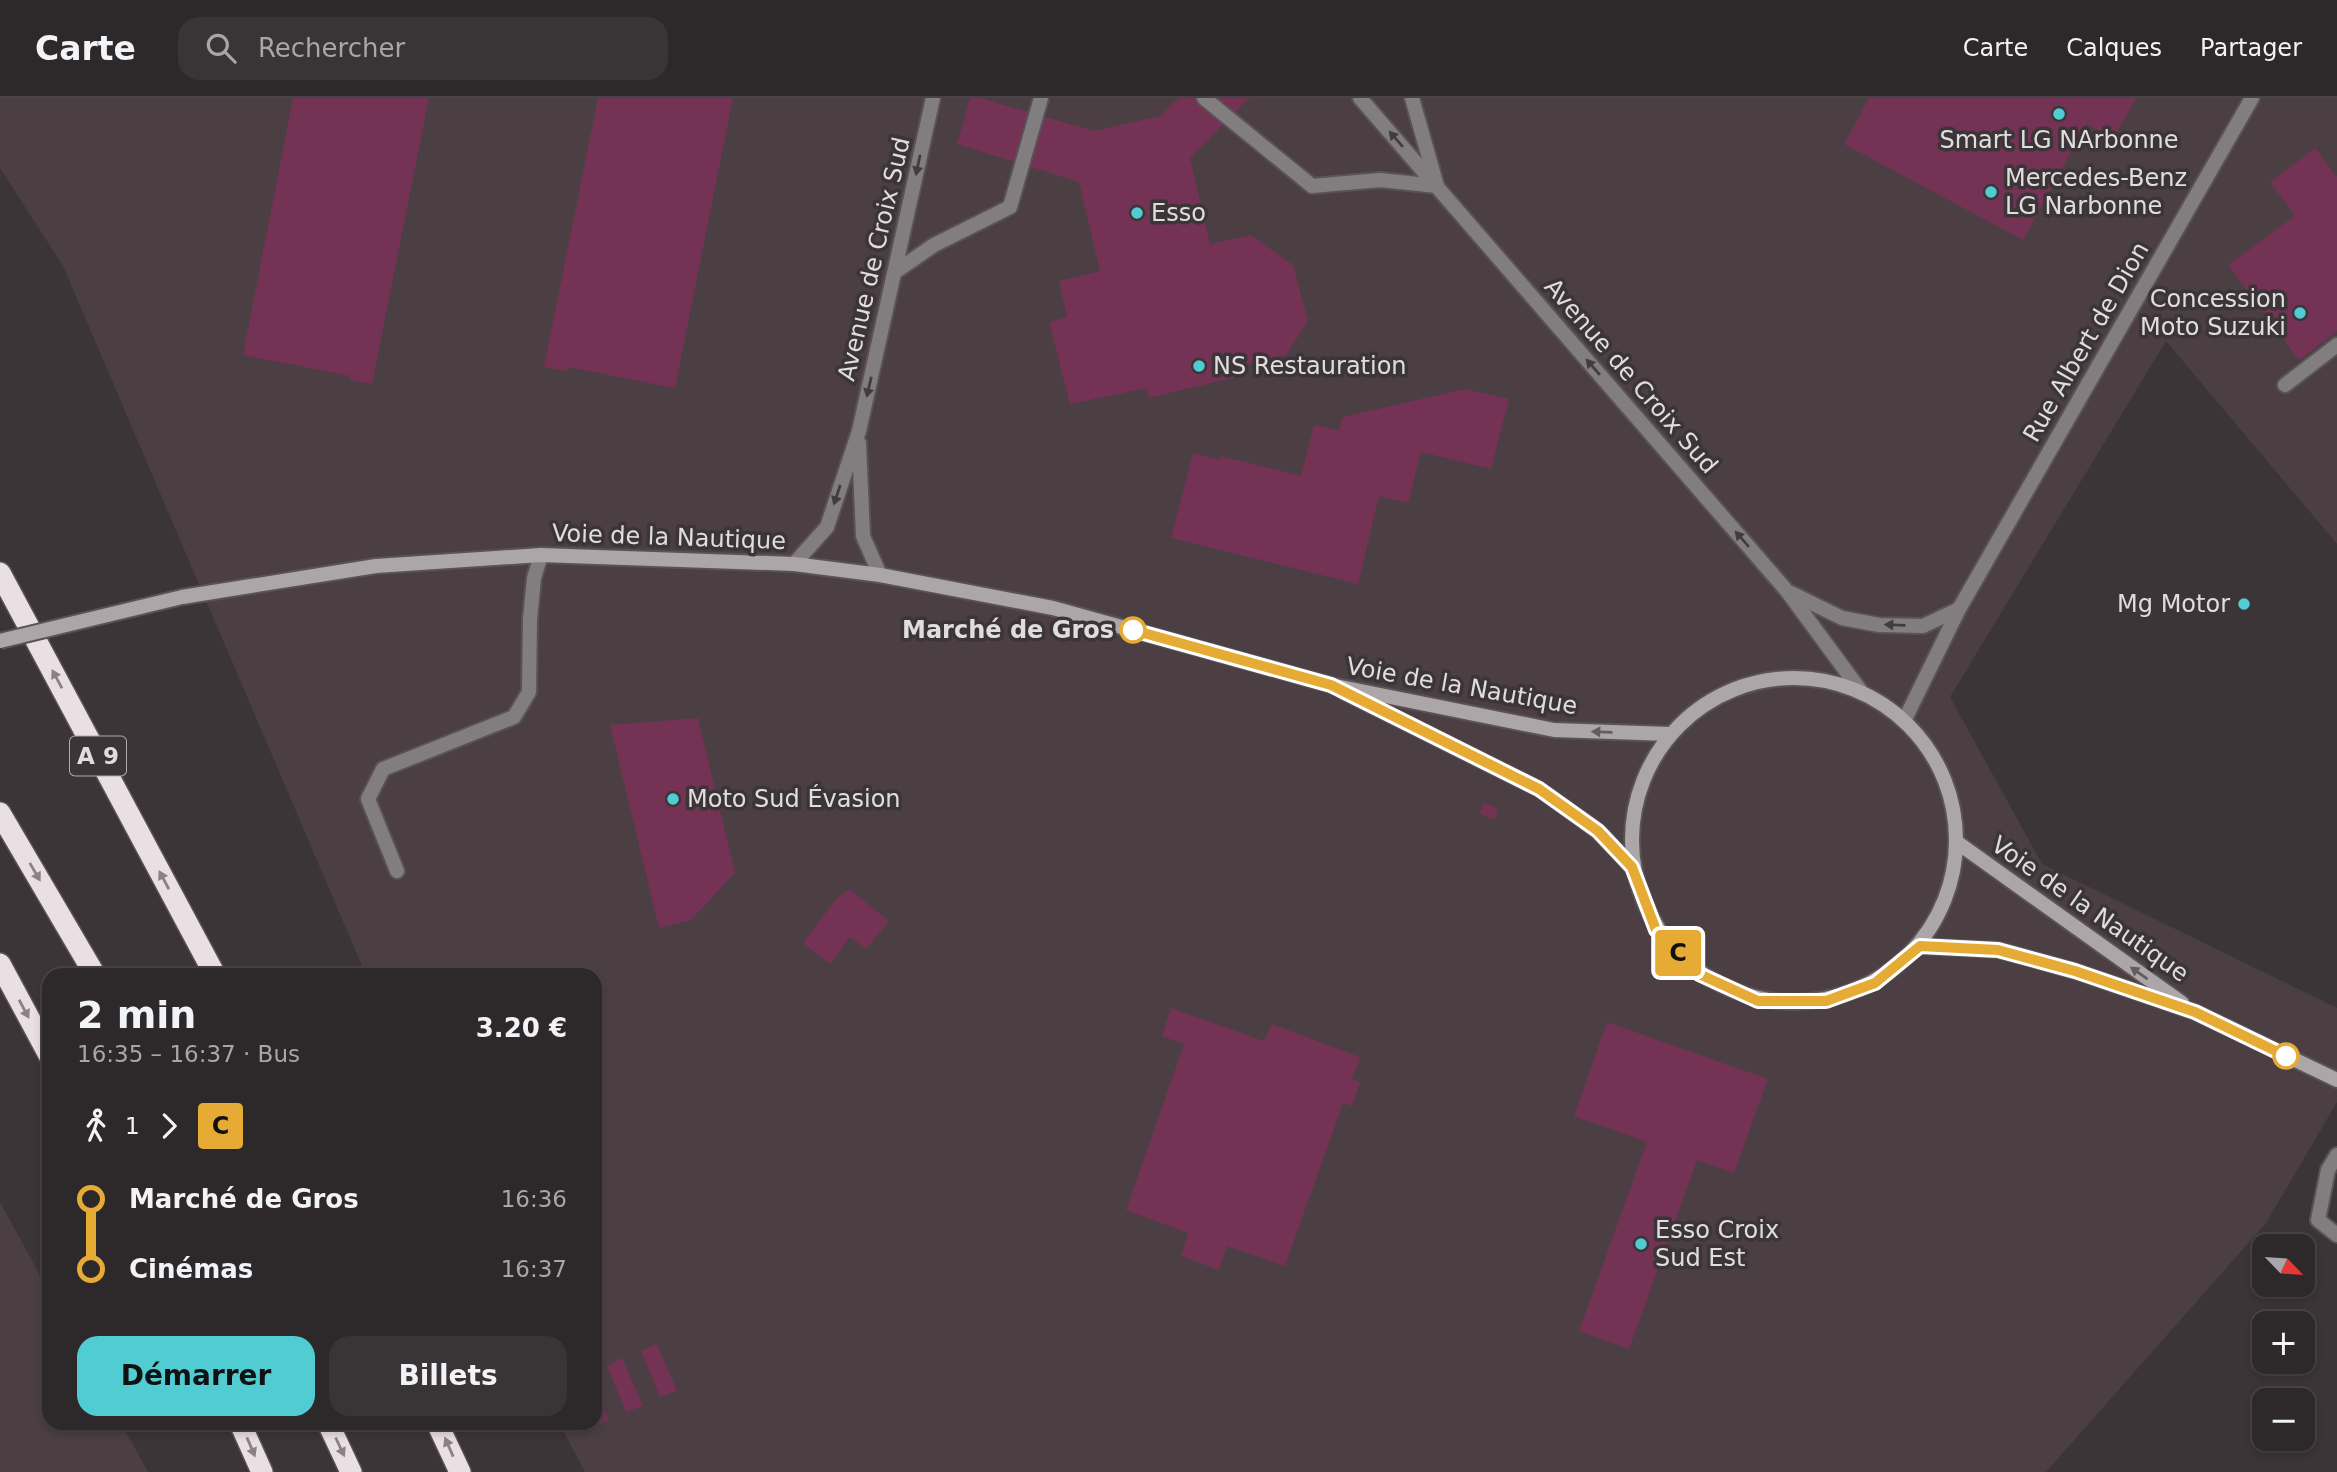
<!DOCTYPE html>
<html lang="fr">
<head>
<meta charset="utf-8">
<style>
	:root { --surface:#2d282a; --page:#393436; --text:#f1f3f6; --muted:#a7a6a8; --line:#484447; --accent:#51ccd2 }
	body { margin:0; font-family:"DejaVu Sans",sans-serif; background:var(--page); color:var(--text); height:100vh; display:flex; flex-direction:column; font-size:26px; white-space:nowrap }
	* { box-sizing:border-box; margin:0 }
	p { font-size:23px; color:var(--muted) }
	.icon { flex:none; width:38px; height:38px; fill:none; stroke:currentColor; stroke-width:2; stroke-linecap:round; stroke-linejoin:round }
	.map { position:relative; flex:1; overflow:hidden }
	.side { position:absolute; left:42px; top:870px; width:560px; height:462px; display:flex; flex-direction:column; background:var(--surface); border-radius:21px; box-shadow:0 4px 10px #0003,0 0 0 2px var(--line) }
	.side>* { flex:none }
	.badge { padding:0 14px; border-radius:5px; font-size:24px; line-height:46px }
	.needle { width:46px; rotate:115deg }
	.buttons { position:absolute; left:2252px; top:1136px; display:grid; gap:14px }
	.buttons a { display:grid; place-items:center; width:63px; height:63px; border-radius:14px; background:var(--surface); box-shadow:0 4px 10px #0003,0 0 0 2px var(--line); font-size:35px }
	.map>.badge { position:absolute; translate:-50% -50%; box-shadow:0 0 0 4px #fff }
	.legs { display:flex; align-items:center; gap:10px; height:77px; padding:0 35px; font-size:23px }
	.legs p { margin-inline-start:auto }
	.headline { display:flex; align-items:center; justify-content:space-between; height:119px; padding:0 35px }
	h1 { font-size:38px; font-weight:600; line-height:52px }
	.cta { display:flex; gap:14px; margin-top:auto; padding:14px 35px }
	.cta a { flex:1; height:80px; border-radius:21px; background:var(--accent); color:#111; font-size:28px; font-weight:600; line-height:80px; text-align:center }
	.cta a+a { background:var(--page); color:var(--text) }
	ul { padding:0 35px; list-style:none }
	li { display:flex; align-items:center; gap:24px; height:70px; font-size:26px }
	li i { display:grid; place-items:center; width:10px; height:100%; margin:0 9px; background:currentColor }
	li i::after { content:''; width:18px; height:18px; margin:-9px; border:5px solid; border-radius:50%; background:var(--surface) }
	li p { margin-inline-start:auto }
	li:first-child i { background:linear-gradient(#0000 50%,currentColor 0) }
	li:last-child i { background:linear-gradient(currentColor 50%,#0000 0) }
	header { display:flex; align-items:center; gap:42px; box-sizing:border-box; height:98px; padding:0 35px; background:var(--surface); border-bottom:2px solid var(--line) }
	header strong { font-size:33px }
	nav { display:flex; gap:38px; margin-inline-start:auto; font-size:24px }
	.search { width:490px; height:63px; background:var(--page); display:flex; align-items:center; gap:18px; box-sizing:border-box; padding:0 24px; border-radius:21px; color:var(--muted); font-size:26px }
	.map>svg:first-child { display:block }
</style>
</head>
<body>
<header>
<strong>Carte</strong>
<div class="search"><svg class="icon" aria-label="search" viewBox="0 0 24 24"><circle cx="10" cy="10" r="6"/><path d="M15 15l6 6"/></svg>Rechercher</div>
<nav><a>Carte</a><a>Calques</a><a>Partager</a></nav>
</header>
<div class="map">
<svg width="2337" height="1374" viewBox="0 0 2337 1374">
	<rect width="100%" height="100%" fill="#3c3538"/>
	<g fill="#4b3f44">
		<path d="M0,0H2337V446L2166,243L1950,599L2042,766L2337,910V1004L2266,1125L2046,1374H585L559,1325H595V877H366L63,168L0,70Z"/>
		<path d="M0,1104L49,1194V1325H121L148,1374H0Z"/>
	</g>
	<g fill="#743255">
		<path d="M293,0H429L372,286L349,282L350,278L243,257Z"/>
		<path d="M598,0H733L675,290L567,269V273L544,269Z"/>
		<path d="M970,0H980L1094,33L1160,18L1179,0H1249L1190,60L1210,146L1251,137L1293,167L1308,223L1286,257L1234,269L1236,279L1149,300L1147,290L1070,306L1049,224L1067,219L1059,183L1100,173L1079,84L957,46Z"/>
		<path d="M1869,0H2136L2114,40L2086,26L2023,142L1844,46Z"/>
		<path d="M2315,50L2337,79V233L2299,262L2228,167L2295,118L2270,84Z"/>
		<path d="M1465,291L1509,301L1491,371L1421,354L1408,405L1379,398L1358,486L1171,440L1193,355L1219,362L1220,358L1301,378L1314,327L1339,332L1343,319Z"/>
		<path d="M698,620L735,775L691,822L659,830L610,627Z"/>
		<path d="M1484,704L1498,711L1495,722L1480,716Z"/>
		<path d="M849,791L889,823L866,851L850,839L830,866L803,845L836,801Z"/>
		<path d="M1171,910L1264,943L1272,926L1360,959L1352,981L1360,984L1352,1008L1343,1005L1285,1168L1227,1148L1219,1172L1181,1158L1188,1135L1126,1112L1184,946L1162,938Z"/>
		<path d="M1607,924L1768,981L1734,1075L1697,1062L1629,1251L1579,1233L1647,1044L1574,1018Z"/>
		<path d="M657,1246L677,1293L660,1299L641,1253Z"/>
		<path d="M622,1260L643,1308L626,1314L607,1268Z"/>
		<path d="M595,1287L609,1322L593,1329L591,1325H595Z"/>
	</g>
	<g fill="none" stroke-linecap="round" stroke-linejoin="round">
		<g stroke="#5a5356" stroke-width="18">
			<g id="lane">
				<path d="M1204,0L1312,88L1380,82L1437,88L1412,0"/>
				<path d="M895,174L934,147L1010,109L1041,0"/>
				<path d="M2285,287L2337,247"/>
				<path d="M397,773L368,701L383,671L514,619L529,594L530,521L534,480L541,457"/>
				<path d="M2337,1057L2328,1072L2318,1122L2337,1137"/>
			</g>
		</g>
		<g stroke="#5a5356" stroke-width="18">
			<g id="street">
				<path d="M1360,0L1787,493L1860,592"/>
				<path d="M859,345L863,438L880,477"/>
				<path d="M794,466L827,429L859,333L933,0"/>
				<path d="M1791,495L1842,520L1879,527L1923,528L1959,511"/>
				<path d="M1905,621L1959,511L2252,0"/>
			</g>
		</g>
		<g stroke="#5a5356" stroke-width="18">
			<g id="secondary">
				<path d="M182,499L376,468L541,457L794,466L880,477L1053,510L1331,587L1554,632L1670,636"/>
				<circle cx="1794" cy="742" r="162"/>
				<path d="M1344,594L1539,691L1598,733L1632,769"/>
				<path d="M1958,745L2182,905"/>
				<path d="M1920,848L1999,852L2075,873L2195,914L2337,982"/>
			</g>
		</g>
		<g stroke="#5a5356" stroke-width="24">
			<g id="highway">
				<path d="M0,475L215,877"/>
				<path d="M0,715L95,877"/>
				<path d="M0,866L49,957"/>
				<path d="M240,1325L262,1374"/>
				<path d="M328,1325L351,1374"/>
				<path d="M437,1325L460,1374"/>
			</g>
		</g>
		<use href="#lane" stroke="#827e80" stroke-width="14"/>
		<use href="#street" stroke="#827e80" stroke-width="14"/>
		<use href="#secondary" stroke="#aca6a9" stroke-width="14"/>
		<use href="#highway" stroke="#eae0e4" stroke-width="21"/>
		<g stroke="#5a5356" stroke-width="18" stroke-linecap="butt">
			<path id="secondary-bridge" d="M0,543L182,499"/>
		</g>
		<use href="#secondary-bridge" stroke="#aca6a9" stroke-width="14"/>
	</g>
	<defs><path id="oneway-solid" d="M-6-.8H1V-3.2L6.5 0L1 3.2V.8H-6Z" transform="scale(1.75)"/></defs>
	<g fill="#433c3f">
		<use href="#oneway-solid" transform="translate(1396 41) rotate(-131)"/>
		<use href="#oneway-solid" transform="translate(918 67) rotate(102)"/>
		<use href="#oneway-solid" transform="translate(1593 269) rotate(-131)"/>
		<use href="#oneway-solid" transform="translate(869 289) rotate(103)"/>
		<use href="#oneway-solid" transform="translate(837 397) rotate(108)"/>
		<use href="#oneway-solid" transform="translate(1742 441) rotate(-131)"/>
		<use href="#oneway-solid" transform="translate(1895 527) rotate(-178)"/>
	</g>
	<g fill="#8a8285">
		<use href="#oneway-solid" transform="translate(57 581) rotate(-118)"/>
		<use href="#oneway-solid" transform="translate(35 774) rotate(60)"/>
		<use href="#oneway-solid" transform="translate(164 782) rotate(-118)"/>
		<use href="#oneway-solid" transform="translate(24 911) rotate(62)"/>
		<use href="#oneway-solid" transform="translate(251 1349) rotate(67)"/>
		<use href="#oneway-solid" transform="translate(340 1349) rotate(65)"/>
		<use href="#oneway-solid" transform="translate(449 1349) rotate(-114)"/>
	</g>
	<g fill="#635d60">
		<use href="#oneway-solid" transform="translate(1602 634) rotate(-178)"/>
		<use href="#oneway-solid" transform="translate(2139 875) rotate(-145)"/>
	</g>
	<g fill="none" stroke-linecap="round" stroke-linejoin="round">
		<g stroke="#fff" stroke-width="16">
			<path id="line-1" d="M1133,532L1331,587L1539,691L1598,733L1632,769L1656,832L1699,876L1758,903H1826L1875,885L1920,848L1998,852L2075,873L2195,914L2286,958"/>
		</g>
		<use href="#line-1" stroke="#e5ab34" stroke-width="10"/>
	</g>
	<g fill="#51ccd2" stroke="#3c3538" stroke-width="2.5">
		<circle cx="2059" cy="16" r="7"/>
		<circle cx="1991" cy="94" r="7"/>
		<circle cx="1137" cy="115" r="7"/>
		<circle cx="2300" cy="215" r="7"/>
		<circle cx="1199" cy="268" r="7"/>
		<circle cx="2244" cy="506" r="7"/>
		<circle cx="673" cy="701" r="7"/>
		<circle cx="1641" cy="1146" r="7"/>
	</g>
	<g fill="#fff" stroke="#e5ab34" stroke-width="3.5">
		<circle cx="1133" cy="532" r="12"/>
		<circle cx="2286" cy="958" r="12"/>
	</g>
	<g text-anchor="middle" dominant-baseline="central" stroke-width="7" stroke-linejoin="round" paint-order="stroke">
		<rect fill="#3c3538" stroke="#b0abad" stroke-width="2" x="70" y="638.5" width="56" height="39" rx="5"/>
		<g font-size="23" font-weight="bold" fill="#e1dddf">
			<text x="98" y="658">A 9</text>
		</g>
		<g font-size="24" fill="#e1dddf" stroke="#3c3538" text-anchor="start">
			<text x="2059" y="42" text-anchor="middle">Smart LG NArbonne</text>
			<text x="2005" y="80">Mercedes-Benz<tspan x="2005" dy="28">LG Narbonne</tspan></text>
			<text x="1151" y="115">Esso</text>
			<text x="2286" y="201" text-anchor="end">Concession<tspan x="2286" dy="28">Moto Suzuki</tspan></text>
			<text x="1213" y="268">NS Restauration</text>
			<text x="2230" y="506" text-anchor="end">Mg Motor</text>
			<text x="687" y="701">Moto Sud Évasion</text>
			<text x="1655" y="1132">Esso Croix<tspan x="1655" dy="28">Sud Est</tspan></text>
		</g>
		<g font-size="24" fill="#e1dddf" stroke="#3c3538">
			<text transform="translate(874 161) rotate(-77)">Avenue de Croix Sud</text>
			<text transform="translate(2086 244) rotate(-60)">Rue Albert de Dion</text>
			<text transform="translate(1631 278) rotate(49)">Avenue de Croix Sud</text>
			<text transform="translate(669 439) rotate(2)">Voie de la Nautique</text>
			<text transform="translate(1462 588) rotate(10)">Voie de la Nautique</text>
			<text transform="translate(2090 811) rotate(35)">Voie de la Nautique</text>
		</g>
		<g font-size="24" font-weight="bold" fill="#e1dddf" stroke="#3c3538" text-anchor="end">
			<text x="1114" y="532">Marché de Gros</text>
		</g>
	</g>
</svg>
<div class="buttons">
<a><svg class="needle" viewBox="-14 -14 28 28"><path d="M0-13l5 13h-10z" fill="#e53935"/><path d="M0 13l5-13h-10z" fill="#a7a6a8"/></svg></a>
<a>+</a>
<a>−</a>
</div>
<b class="badge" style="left:1678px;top:855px;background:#e5ab34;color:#111">C</b>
<section class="side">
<div class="headline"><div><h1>2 min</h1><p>16:35 – 16:37 · Bus</p></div><b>3.20 €</b></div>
<div class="legs"><svg class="icon" aria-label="walk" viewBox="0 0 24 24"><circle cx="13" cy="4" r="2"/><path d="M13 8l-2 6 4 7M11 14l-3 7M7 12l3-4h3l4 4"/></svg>1<svg class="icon" aria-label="forward" viewBox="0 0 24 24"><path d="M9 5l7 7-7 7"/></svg><b class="badge" style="background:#e5ab34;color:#111">C</b></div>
<ul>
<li><i style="color:#e5ab34"></i><b>Marché de Gros</b><p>16:36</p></li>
<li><i style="color:#e5ab34"></i><b>Cinémas</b><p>16:37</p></li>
</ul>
<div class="cta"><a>Démarrer</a><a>Billets</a></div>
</section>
</div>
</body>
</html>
